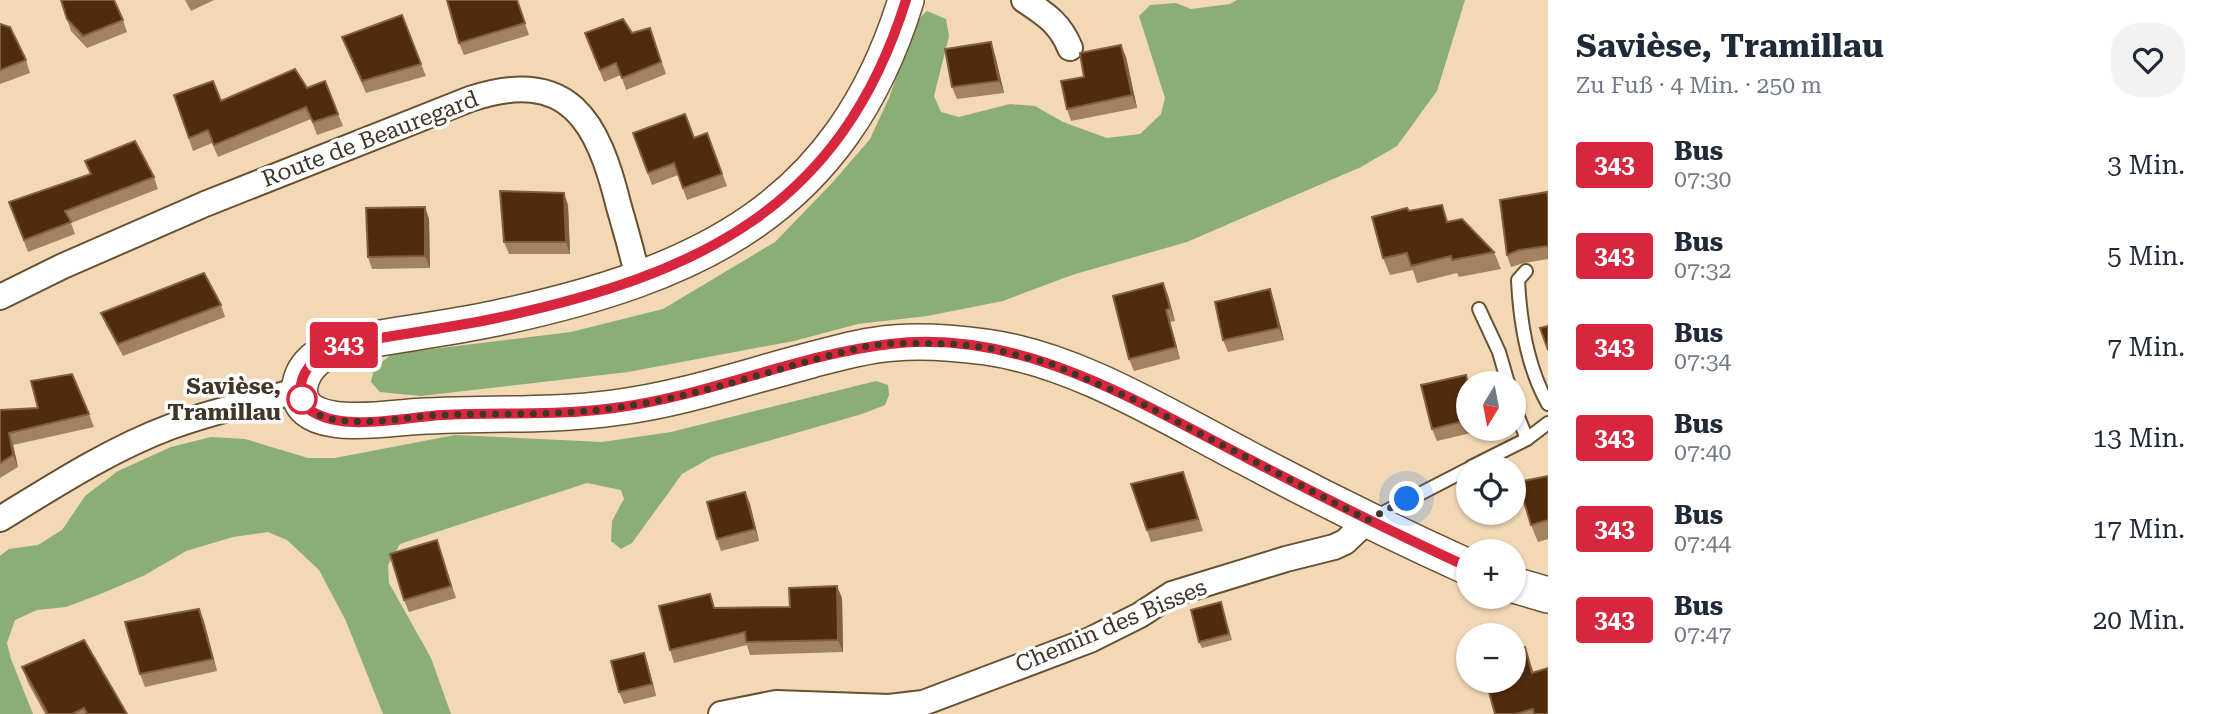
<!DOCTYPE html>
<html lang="de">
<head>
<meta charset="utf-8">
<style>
	:root { --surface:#fff; --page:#f2f2f3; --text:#1f2937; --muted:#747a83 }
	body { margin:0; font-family:"Roboto Serif",serif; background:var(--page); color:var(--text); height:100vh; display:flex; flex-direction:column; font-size:26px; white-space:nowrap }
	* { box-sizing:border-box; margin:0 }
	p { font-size:23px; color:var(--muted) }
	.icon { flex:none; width:38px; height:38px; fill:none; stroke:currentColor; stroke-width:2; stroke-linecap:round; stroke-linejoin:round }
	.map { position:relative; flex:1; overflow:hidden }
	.sheet { display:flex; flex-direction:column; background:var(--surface); width:665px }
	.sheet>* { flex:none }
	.badge { padding:0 14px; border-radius:5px; font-size:24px; line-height:46px }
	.needle { width:46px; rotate:190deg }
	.tools { position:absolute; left:1456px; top:371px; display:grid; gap:14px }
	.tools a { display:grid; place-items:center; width:70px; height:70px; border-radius:50%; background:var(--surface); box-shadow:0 2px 5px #0004; font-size:35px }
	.you { position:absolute; width:35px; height:35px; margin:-18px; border:5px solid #fff; border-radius:50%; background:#1a73e8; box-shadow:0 0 0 10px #1a73e833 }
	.map>.badge { position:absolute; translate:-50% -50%; box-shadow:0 0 0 4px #fff }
	.round { display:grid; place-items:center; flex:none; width:74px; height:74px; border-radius:28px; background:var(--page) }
	.head { display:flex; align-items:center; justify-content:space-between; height:119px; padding:0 28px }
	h1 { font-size:33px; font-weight:700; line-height:52px }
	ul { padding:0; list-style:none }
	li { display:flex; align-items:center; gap:21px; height:91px; padding:0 28px }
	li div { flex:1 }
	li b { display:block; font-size:26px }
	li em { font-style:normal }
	li .badge { min-width:77px; font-weight:700; text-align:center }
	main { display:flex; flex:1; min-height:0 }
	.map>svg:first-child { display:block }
</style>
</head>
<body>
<main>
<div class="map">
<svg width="1548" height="714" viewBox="0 0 1548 714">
	<rect width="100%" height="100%" fill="#f2d8b5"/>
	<g fill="#8bae76">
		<path d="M1237,0H1465L1437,91L1397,146L1361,167L1187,242L1072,275L1003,301L927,316L858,324L794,341L628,372L421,396L380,392L371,382L374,368L392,354L571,332L663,309L775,242L833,182L870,139L889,98L916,21L927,11L946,19L949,36L934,96L941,112L959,117L1010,104L1035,106L1063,122L1107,138L1140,134L1161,114L1165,98L1139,16L1150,5L1176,3L1191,9L1230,4Z"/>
		<path d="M876,381L888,385L889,395L885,405L862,414L712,457L682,474L632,543L621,549L611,541L612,521L624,499L621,490L587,483L400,544L388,565L389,583L431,658L451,714H383L346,621L319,570L287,540L268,532L233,537L186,551L145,575L103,593L66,607L37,610L15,620L7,643L11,659L33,714H0V556L9,549L38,545L62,530L85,496L118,471L171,447L211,437L245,439L308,458H335L455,435L602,442L671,432Z"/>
	</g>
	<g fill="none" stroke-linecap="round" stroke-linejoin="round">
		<g stroke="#675133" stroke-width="16">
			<g id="lane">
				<path d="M1526,271L1518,280C1520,322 1527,367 1548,404"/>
				<path d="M1479,309L1499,352L1508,383"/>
				<path d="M1514,407L1527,439"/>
				<path d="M1471,467L1527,439L1548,423"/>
				<path d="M1375,517L1468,469"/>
			</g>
		</g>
		<g stroke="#675133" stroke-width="28">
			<g id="street">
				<path d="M1024,0C1045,14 1060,23 1070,48"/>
				<path d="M0,297L63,266L205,204L470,99C569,66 598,121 619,207C626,231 633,255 638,279"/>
				<path d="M0,519C54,486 111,449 170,427C212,411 257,402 300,390"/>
				<path d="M721,714L776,703L889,707L923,703L1090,640L1140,615L1172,594L1286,559L1334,547L1345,542L1368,520"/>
			</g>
		</g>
		<g stroke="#675133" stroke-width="38">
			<g id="secondary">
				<path d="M906,0C841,210 698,275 497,318C445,329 392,335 340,345C322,353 304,363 300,385C292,434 384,419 410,417C478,412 546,417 613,408C680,400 746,377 811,360C838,353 866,345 894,343C925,340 956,343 986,347C1077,360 1164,415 1245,457C1318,496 1393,533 1468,567"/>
				<path d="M1514,585L1548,595"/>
			</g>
		</g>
		<use href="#lane" stroke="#fff" stroke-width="12"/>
		<use href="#street" stroke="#fff" stroke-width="24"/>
		<use href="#secondary" stroke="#fff" stroke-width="35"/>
	</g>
	<g fill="#a28261">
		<path d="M185,0H214L191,11Z"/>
		<path d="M517,0L529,35L464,55L459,43Z"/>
		<path d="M67,19L123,20L127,32L87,48L71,31Z"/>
		<path d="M0,24L26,60L30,73L0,84Z"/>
		<path d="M650,28L666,74L626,90L621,75L604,82L585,33H632Z"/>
		<path d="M342,37L421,64L426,76L366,93Z"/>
		<path d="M995,55L1004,93L957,99L952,87Z"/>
		<path d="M1126,57L1137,108L1071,121L1067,109L1084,77Z"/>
		<path d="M307,88L338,114L343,126L317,135L311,119L218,157L212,143L193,151L174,95L221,101Z"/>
		<path d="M633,133L694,138L707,133L727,186L687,200L678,175L652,185Z"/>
		<path d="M85,161L154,177L158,189L71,223L75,234L28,252L9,202L90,174Z"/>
		<path d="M1548,196V259L1524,263L1511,267L1507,255Z"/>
		<path d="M568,205L570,254H509L504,242Z"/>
		<path d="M425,207L429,219L430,268L372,269L368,257Z"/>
		<path d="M1409,211L1448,222L1494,252L1501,269L1459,277L1457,273L1417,283L1413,270L1390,275L1383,258Z"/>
		<path d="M1163,283L1175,321L1170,322L1180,359L1134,371L1129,359Z"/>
		<path d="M1274,301L1284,340L1228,352L1223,340Z"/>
		<path d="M221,305L225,317L123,356L106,325L101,313Z"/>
		<path d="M1469,382L1468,429H1488L1437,441L1432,429Z"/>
		<path d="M0,410L89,414L94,427L13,445L18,467L0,478Z"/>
		<path d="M1548,476V539L1538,542L1531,525Z"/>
		<path d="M1131,484H1188L1203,531L1151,542Z"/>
		<path d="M745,492L750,504L759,541L721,551L717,539Z"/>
		<path d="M441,552L456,598L409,612L404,600Z"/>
		<path d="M842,598L843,652L750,655L747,645L674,663L670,650L715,608L790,607Z"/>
		<path d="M1221,602L1232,640L1202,648L1199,642Z"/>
		<path d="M199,609L217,671L145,687L140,674Z"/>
		<path d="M1525,647L1548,714H1495Z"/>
		<path d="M644,653L648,665L656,696L624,704L619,692Z"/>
		<path d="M22,667L127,714H45L28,683Z"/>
	</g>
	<g fill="#815f3f">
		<path d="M991,42L995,55L1004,93L999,81Z"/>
		<path d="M1121,45L1126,57L1137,108L1132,95Z"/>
		<path d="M564,193L568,205L570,254L566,242Z"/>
		<path d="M425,207L429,219L430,268L425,256Z"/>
		<path d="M1163,283L1168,295L1175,321L1170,308Z"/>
		<path d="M1270,289L1274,301L1284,340L1279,328Z"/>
		<path d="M1166,310L1170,322L1180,359L1176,347Z"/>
		<path d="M9,433L13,445L18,467L13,455Z"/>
		<path d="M745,492L750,504L759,541L755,529Z"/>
		<path d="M837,586L842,598L843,652L838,640Z"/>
		<path d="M199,609L204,621L217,671L213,659Z"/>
		<path d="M644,653L648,665L656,696L652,684Z"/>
	</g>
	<g fill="#512b0d" stroke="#815f3f" stroke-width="2">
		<path d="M61,0H114L123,20L83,36L67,19Z"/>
		<path d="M447,0H517L525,23L459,43Z"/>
		<path d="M402,15L421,64L362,81L342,37Z"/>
		<path d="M623,19L632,33L650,28L661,62L622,78L616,63L600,70L585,33Z"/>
		<path d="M0,24L10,27L26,60L0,70Z"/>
		<path d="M991,42L999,81L952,87L945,49Z"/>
		<path d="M1121,45L1132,95L1067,109L1061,81L1084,77L1080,53Z"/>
		<path d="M295,69L307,88L325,81L338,114L313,122L306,107L214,145L208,130L189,138L174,95L213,81L221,101Z"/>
		<path d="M685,114L694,138L707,133L722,174L683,188L674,163L648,173L633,133Z"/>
		<path d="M135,141L154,177L65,211L71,222L24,240L9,202L91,174L85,161Z"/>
		<path d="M500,191L564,193L566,242H504Z"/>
		<path d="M1547,192L1548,198V246L1519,250L1507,255L1500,200Z"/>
		<path d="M1442,205L1447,222L1462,219L1494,252L1452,260L1451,256L1411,266L1407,253L1383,258L1372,217L1407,208L1409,211Z"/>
		<path d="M425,207V256L368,257L366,208Z"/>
		<path d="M204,273L221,305L118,344L101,313Z"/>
		<path d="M1163,283L1170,308L1166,310L1176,347L1129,359L1113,296Z"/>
		<path d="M1270,289L1279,328L1223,340L1215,302Z"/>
		<path d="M1548,326V350L1540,328Z"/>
		<path d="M72,374L89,414L9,433L13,455L0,463V410L38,408L31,381Z"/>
		<path d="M1466,375L1468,383L1475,381V383H1468V420L1432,429L1421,385Z"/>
		<path d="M1183,472L1198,519L1147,530L1131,484Z"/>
		<path d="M1548,476V520L1531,525L1518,482Z"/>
		<path d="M745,492L755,529L717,539L707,502Z"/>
		<path d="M437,540L451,586L404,600L390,554Z"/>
		<path d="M837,586L838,640L746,642L745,632L670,650L659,606L710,594L714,608L790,607L789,588Z"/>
		<path d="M1221,602L1229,634L1199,642L1191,610Z"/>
		<path d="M199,609L213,659L140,674L125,622Z"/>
		<path d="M84,640L127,714H87L84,708L72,714H48L22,667Z"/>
		<path d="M1525,647L1532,673L1548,668V714H1534L1533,709L1515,714H1495L1486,681H1514V650Z"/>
		<path d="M644,653L652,684L619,692L611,661Z"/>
	</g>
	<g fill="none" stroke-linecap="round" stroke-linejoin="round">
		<g stroke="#fff" stroke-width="16">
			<path id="line" d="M906,0C841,209 697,275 497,318C445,329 392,335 340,345C315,356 292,375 304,405C333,435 405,417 442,415C499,412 557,416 614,408C708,396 796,355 890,344C1020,328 1136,401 1247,458C1320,496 1394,533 1468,567"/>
		</g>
		<use href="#line" stroke="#d7263d" stroke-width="10"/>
		<path stroke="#403628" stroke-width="7" stroke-dasharray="0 12.6" d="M302,399C309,416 331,420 347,421C379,424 411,416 443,415C500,413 557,416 614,408C700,397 784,365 868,346L895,343L957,344L989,348L1049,363L1135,400L1368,520L1407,499"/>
	</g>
	<circle fill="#fff" stroke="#d7263d" stroke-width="3.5" cx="302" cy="399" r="14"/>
	<g text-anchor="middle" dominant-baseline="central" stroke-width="7" stroke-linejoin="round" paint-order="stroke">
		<g font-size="23" fill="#403628" stroke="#fdfdfd">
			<text transform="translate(370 139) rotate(-21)">Route de Beauregard</text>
			<text transform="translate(1111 626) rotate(-23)">Chemin des Bisses</text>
		</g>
		<g font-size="23" font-weight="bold" fill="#403628" stroke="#fdfdfd" text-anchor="end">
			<text x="281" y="386">Savièse,<tspan x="281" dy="26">Tramillau</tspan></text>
		</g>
	</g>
</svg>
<div class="tools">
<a><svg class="needle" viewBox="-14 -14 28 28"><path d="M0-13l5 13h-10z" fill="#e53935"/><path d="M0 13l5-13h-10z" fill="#747a83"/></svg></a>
<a><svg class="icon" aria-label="locate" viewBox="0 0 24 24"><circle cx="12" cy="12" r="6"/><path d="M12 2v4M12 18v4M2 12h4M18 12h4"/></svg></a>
<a>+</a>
<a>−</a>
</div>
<div class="you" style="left:1407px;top:499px"></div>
<b class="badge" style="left:344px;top:345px;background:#d7263d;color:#fff">343</b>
</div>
<section class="sheet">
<div class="head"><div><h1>Savièse, Tramillau</h1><p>Zu Fuß · 4 Min. · 250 m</p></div><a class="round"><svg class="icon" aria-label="heart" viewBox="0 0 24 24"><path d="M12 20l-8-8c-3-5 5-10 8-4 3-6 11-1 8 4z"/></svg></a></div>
<ul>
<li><span class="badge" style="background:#d7263d;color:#fff">343</span><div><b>Bus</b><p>07:30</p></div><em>3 Min.</em></li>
<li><span class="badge" style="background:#d7263d;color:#fff">343</span><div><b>Bus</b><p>07:32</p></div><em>5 Min.</em></li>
<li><span class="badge" style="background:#d7263d;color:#fff">343</span><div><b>Bus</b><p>07:34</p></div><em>7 Min.</em></li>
<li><span class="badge" style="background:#d7263d;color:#fff">343</span><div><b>Bus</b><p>07:40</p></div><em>13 Min.</em></li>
<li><span class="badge" style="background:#d7263d;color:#fff">343</span><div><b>Bus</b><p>07:44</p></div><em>17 Min.</em></li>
<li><span class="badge" style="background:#d7263d;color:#fff">343</span><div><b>Bus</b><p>07:47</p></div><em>20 Min.</em></li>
</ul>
</section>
</main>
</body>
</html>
